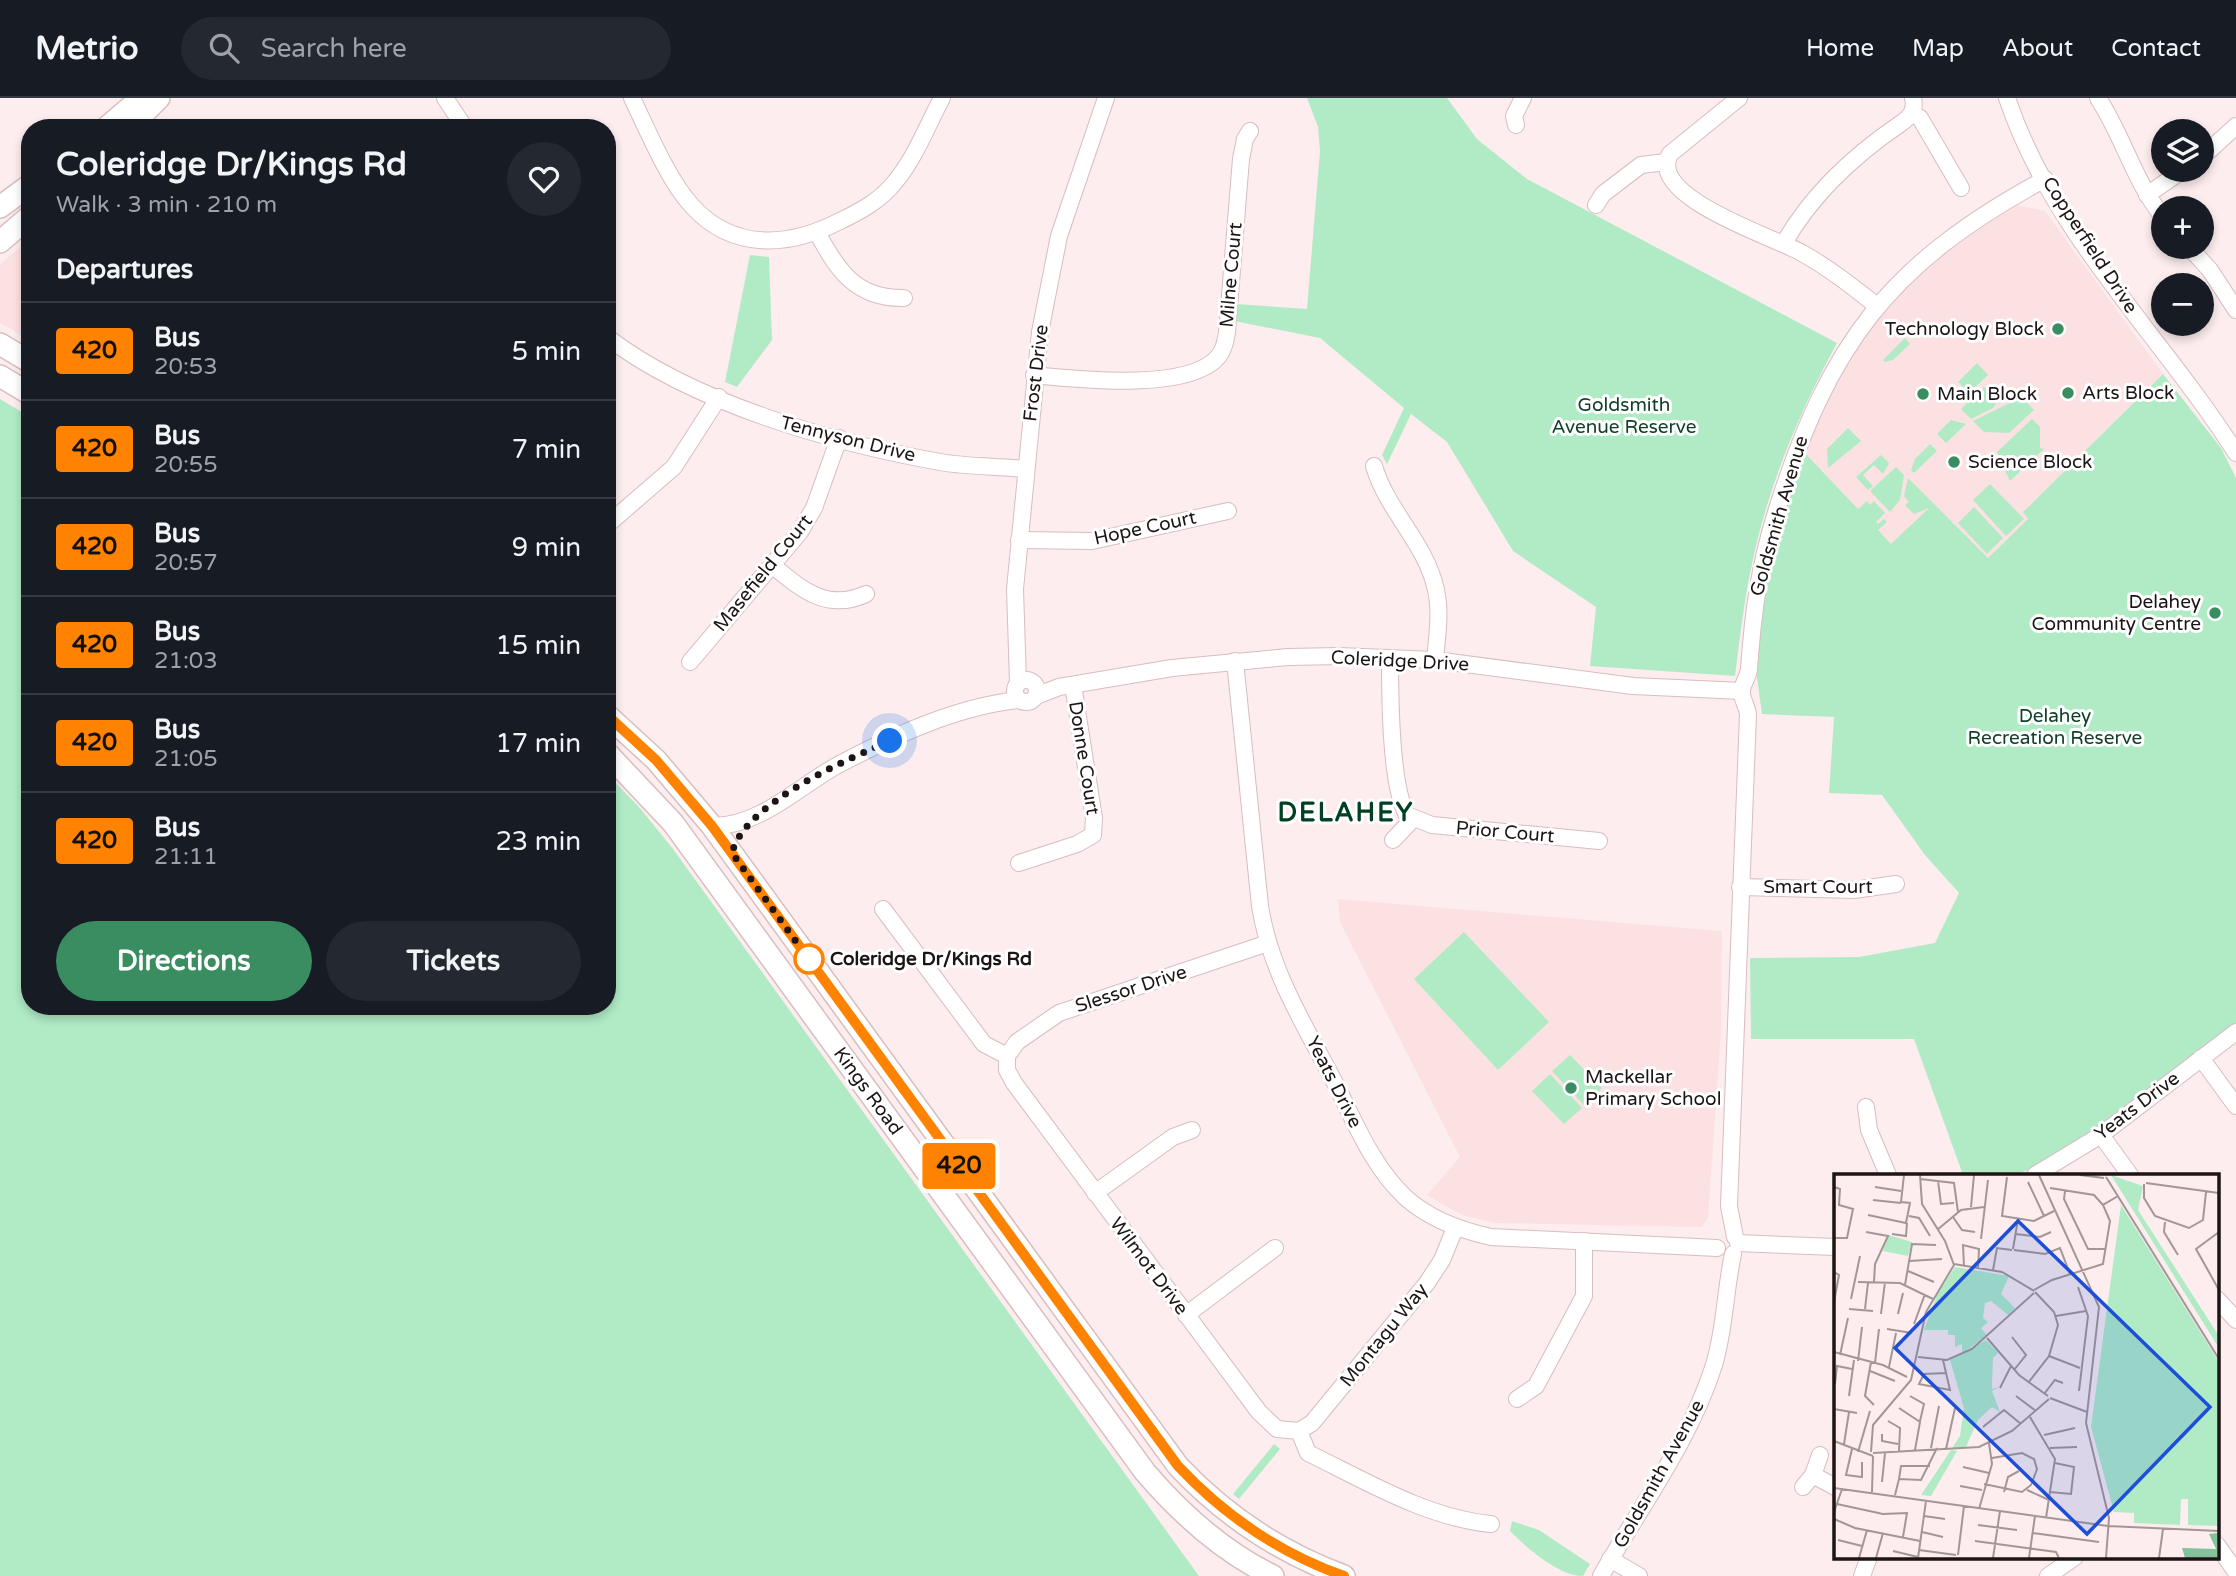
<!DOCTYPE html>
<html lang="en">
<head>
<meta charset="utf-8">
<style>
	:root { --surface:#171b24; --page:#242831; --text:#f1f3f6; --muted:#9ea1a6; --line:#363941; --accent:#398d60 }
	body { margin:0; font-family:"Varela Round",sans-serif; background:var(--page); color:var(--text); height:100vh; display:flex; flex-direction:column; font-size:26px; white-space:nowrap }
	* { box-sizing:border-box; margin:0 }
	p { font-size:23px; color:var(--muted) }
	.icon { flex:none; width:38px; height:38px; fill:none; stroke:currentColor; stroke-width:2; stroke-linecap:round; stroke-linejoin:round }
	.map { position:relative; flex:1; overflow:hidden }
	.panel { position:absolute; left:21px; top:21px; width:595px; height:896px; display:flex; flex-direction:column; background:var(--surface); border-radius:28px; box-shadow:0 4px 10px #0003 }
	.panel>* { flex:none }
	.badge { padding:0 14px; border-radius:5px; font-size:24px; line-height:46px }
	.controls { position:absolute; left:2151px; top:21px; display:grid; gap:14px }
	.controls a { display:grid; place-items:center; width:63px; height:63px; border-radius:50%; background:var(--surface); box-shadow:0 4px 10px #0003; font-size:35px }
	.you { position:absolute; width:35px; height:35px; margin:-18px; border:5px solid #fff; border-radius:50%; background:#1a73e8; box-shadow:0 0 0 10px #1a73e833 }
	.map>.badge { position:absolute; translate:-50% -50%; box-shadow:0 0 0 4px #fff }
	h2 { padding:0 35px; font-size:26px; line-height:63px }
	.round { display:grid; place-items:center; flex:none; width:74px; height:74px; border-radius:37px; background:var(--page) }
	.overview { display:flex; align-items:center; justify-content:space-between; height:119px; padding:0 35px }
	h1 { font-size:33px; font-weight:700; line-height:52px }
	.action { display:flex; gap:14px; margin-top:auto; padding:14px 35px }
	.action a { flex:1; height:80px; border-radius:42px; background:var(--accent); color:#fff; font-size:28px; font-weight:700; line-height:80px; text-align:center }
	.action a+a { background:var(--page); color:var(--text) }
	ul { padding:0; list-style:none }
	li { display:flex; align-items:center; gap:21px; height:98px; padding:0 35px; border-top:2px solid var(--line) }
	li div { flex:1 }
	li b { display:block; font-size:26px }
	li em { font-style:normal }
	li .badge { min-width:77px; font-weight:700; text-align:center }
	header { display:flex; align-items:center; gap:42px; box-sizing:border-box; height:98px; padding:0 35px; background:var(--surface); border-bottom:2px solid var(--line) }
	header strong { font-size:33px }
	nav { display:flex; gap:38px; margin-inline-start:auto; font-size:24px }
	.search { width:490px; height:63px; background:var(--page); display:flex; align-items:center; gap:18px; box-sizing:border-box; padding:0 24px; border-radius:38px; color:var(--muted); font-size:26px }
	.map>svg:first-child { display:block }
</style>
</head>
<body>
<header>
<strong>Metrio</strong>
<div class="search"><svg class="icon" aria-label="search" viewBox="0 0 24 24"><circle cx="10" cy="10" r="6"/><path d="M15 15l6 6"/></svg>Search here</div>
<nav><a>Home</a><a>Map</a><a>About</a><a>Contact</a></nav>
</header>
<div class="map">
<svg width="2236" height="1478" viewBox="0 0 2236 1478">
	<rect width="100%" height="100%" fill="#fdedee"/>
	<g fill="#fce1e2">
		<path d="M2017,107L2045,113L2163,276L2023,414L2029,420L1988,460L1891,446L1803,353L1844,263L1875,219L1920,172L1971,133Z"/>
		<path d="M30,141V242L0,225V166Z"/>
		<path d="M1338,801L1722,833L1721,934L1708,1120L1701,1129L1494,1125L1462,1117L1427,1097L1460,1059L1340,824Z"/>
	</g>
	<g fill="#b0ebc6">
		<path d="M1307,0H1447L1477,41L1527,81L1837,245C1799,315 1768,388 1752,466C1744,502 1740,540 1735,578L1590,568L1596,509L1513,453L1447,344L1411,316L1387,366L1382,357L1404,310L1320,240L1234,223L1236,206L1307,211L1320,53L1318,29Z"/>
		<path d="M750,157L769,159L772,242L737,289L725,284Z"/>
		<path d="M1905,240L1910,246L1893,262L1885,264L1883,262Z"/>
		<path d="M1977,265L1988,277L1969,295L1958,284Z"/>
		<path d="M2163,276L2221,350L2236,380V925C2173,970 2088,1053 2017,1076C2001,1081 1980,1077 1963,1077L1914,941H1751L1750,860L1859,859L1935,845L1959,795L1925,757L1882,697L1829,695L1834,619L1762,616L1755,565L1768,461L1803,353L1858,411L1867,403L1870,407L1874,403L1885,415L1876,424L1878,426L1884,421L1887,424L1878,432L1891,446L1929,410L1914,416L1905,407L1909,404L1904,398L1908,380L1988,460L2028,421L2023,414Z"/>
		<path d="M1984,289L1996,301L2001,298L1993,310L1971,321L1961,311Z"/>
		<path d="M2022,299L2034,312L2009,335L1984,334L1973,323Z"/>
		<path d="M0,301L30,319V908H607V676L639,709L673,751L1199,1478H0Z"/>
		<path d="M2032,321L2040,329V350L2044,351L2010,383L1997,354Z"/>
		<path d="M1951,322L1966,326L1946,345L1937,336Z"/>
		<path d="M1848,330L1861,343L1828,370L1827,351Z"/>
		<path d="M1930,346L1937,353L1914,375L1911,372L1915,361Z"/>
		<path d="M1881,357L1889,365L1883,376L1874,367L1863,377L1873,388L1868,392L1856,379Z"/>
		<path d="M1896,369L1904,377L1900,402L1890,414L1870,393Z"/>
		<path d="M1990,386L2024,421L2006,438L1973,402Z"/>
		<path d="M1974,409L2003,440L1987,456L1958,425Z"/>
		<path d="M1464,834L1549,924L1498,972L1414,881Z"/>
		<path d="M1570,957L1602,990L1584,1007L1552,973Z"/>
		<path d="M1550,976L1582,1010L1564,1026L1532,993Z"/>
		<path d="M1274,1346L1280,1351L1239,1401L1233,1396Z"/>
		<path d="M1512,1423L1539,1432L1590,1466L1583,1478C1558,1478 1527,1450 1510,1433Z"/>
	</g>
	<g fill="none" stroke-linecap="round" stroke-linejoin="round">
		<g stroke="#d7bebf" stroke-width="18">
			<g id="minor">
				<path d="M445,0L465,30"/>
				<path d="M632,0C648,33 668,82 692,108C733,153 788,149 838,124C859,114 880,103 895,84C915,60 927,28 942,0"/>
				<path d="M1739,0L1670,56C1646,99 1774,139 1802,155C1829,170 1853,189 1877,208"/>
				<path d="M2007,0C2052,135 2161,237 2236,355"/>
				<path d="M2098,0C2123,38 2134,83 2163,119"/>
				<path d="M1912,15L1920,20L1961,90"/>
				<path d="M1516,27L1514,18L1523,0"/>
				<path d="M2202,59L2236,28"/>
				<path d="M2147,97L2183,72"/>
				<path d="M1596,107L1603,96L1641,67L1666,64"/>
				<path d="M817,134C837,172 856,201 904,200"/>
				<path d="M1784,145C1812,96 1853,58 1900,26C1910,19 1916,13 1913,0"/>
				<path d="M2189,149L2210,172L2236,212"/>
				<path d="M607,239C693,305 833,345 940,364C968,369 997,368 1025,371"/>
				<path d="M1034,277C1076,281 1188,294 1218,259C1224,252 1226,242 1227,234L1241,61L1245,41L1250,33"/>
				<path d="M1374,368C1387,413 1426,445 1436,492C1441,515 1437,539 1435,562"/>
				<path d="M607,427L674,369L719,299"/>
				<path d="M1019,442L1092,443L1228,413"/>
				<path d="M772,467C801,491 827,514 866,496"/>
				<path d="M1390,560C1390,596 1390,687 1407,717L1432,727L1599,743"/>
				<path d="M1235,563L1260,808C1270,873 1305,928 1335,985C1355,1024 1372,1068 1405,1099C1429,1121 1459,1132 1491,1139L1717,1150"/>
				<path d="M690,564L800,434L814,410L839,340"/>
				<circle cx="1026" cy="593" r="11"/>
				<path d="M1018,585L1015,491L1040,234L1059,138L1106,0"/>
				<path d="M1036,598L1059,589L1172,570L1288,559L1339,558L1435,562L1633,588L1742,593"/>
				<path d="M712,728C758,729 797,690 836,668C891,639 955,609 1018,602"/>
				<path d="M1393,742L1412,722"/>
				<path d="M1019,765L1077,746L1093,737L1094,720L1073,587"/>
				<path d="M1740,789L1854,792L1896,786"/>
				<path d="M883,811L984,946L1007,958V972L1014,985L1259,1314L1277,1331L1299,1333L1308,1355C1366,1383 1427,1420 1491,1426"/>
				<path d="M1007,958L1017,944L1059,915L1268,845"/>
				<path d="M2201,960L2236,1008"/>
				<path d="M1866,1009L1869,1032L1888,1077"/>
				<path d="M2101,1037L2130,1077"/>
				<path d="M2035,1077L2101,1037L2236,934"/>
				<path d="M1095,1095L1173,1039L1192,1032"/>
				<path d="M1735,1139L1729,1108L1748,616C1747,609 1743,603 1742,596C1741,587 1748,580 1749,571C1753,514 1759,469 1776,414C1829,246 1888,166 2045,81"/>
				<path d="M1738,1145L1835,1149"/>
				<path d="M2217,1201L2236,1222"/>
				<path d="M1186,1217L1275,1150"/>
				<path d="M1517,1301L1536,1288L1584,1198V1143"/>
				<path d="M1299,1333L1312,1325L1427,1185L1442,1162L1455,1130"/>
				<path d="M1813,1377L1835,1389"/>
				<path d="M1803,1389L1813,1377L1820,1357"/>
				<path d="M2217,1447L2236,1474"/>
				<path d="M1610,1461L1639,1478"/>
				<path d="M1601,1478C1640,1409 1690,1343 1714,1267C1725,1231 1725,1193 1733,1156"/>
				<path d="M1862,1478L1869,1459"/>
				<path d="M2048,1478L2075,1459"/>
			</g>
		</g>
		<g stroke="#d7bebf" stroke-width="24">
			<g id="major">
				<path d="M136,23L159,0"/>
				<path d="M106,30L141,0"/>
				<path d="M0,109L30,87"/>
				<path d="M0,144L30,118"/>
				<path d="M0,246L30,264"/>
				<path d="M0,278L30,296"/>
				<path d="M607,617L656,662L712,728L1178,1368C1225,1418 1279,1454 1344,1478"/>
				<path d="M607,655L673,725L1145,1374C1181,1416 1223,1454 1273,1478"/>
			</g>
		</g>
		<use href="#minor" stroke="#fff" stroke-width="16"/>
		<use href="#major" stroke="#fff" stroke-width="21"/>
	</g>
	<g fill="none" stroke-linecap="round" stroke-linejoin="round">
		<g stroke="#fff" stroke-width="16">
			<path id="line" d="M607,617L656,662L712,728L1178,1368C1225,1418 1279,1455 1344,1478"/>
		</g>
		<use href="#line" stroke="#ff8200" stroke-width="10"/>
		<path stroke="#1d1415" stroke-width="7" stroke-dasharray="0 12.6" d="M809,861L813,867L732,755C744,706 845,662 890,643"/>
	</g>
	<g fill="#398d60" stroke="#fff" stroke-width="2.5">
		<circle cx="2058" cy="231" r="7"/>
		<circle cx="2068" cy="295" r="7"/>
		<circle cx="1923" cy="296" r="7"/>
		<circle cx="1954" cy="364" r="7"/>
		<circle cx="2215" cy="515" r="7"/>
		<circle cx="1571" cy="990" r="7"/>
	</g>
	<circle fill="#fff" stroke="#ff8200" stroke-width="3.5" cx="809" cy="861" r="14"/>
	<g text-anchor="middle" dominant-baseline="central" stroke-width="6" stroke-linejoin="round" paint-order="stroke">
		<g font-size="19" fill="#1d1415" stroke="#fff">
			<text transform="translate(2090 147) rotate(57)">Copperfield Drive</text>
			<text transform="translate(1231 177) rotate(-85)">Milne Court</text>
			<text transform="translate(1036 275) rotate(-83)">Frost Drive</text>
			<text transform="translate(848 341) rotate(14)">Tennyson Drive</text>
			<text transform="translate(1779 418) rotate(-74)">Goldsmith Avenue</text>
			<text transform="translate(1145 430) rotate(-12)">Hope Court</text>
			<text transform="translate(763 475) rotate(-51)">Masefield Court</text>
			<text transform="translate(1400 563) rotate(3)">Coleridge Drive</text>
			<text transform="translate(1084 660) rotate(81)">Donne Court</text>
			<text transform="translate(1505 734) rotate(5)">Prior Court</text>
			<text x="1818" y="789">Smart Court</text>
			<text transform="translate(1131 891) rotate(-18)">Slessor Drive</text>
			<text transform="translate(1334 984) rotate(63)">Yeats Drive</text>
			<text transform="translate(868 993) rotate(54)">Kings Road</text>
			<text transform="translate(2137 1008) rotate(-37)">Yeats Drive</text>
			<text transform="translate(1149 1168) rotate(53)">Wilmot Drive</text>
			<text transform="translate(1384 1237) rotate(-51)">Montagu Way</text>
			<text transform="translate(1659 1376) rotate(-61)">Goldsmith Avenue</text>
		</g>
		<g font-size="19" fill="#1d1415" stroke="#fff" text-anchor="start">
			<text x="2044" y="231" text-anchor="end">Technology Block</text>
			<text x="2082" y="295">Arts Block</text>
			<text x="1937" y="296">Main Block</text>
			<text x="1968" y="364">Science Block</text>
			<text x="2201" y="504" text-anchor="end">Delahey<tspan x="2201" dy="22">Community Centre</tspan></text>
			<text x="1585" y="979">Mackellar<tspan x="1585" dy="22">Primary School</tspan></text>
		</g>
		<g font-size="19" fill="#114128" stroke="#fff">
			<text x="1624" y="307">Goldsmith<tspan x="1624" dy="22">Avenue Reserve</tspan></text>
			<text x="2055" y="618">Delahey<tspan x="2055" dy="22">Recreation Reserve</tspan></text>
		</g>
		<g font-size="19" font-weight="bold" fill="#1d1415" stroke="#fff" text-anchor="start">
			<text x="830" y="861">Coleridge Dr/Kings Rd</text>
		</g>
		<g font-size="26" font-weight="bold" letter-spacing="2" fill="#004023" stroke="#fff">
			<text x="1346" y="714">DELAHEY</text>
		</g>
	</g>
	<g transform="translate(1834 1076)">
		<rect width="385" height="385" fill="#fdedee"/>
		<path d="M277,1L309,12L304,36L385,162V174ZM287,31L385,188V352L354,351V325H347L346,351L300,349V339L280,338L257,253ZM54,61L78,68L74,82L49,77ZM121,93L175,102L167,120L181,134L174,141L157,127L151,129L149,144L154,148L147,154L153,161L128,180V170L121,173V161H114V156H90L103,121ZM152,166L164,179L159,184L158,210V215L165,213L158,217L166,238L158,233L144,246L131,275L118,274L126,262L130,234L116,186ZM117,276L123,277L97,322L87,321Z" fill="#b0ebc6"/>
		<path d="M384,359L383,384H351L348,374L382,375L375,360Z" fill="#84c29c"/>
		<path fill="none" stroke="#a39697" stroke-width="2" d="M70,1L67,28L77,29M205,1L265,133L252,249L275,344L272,384M246,1L270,4M173,3L168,42L200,47L220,37M272,3L385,185M86,5L120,9L124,38M104,7L107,30L120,29M194,8L210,42M312,9L385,19M310,10V24L321,42L355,54L369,46L372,18M0,13L6,15L5,31L19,35L13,64H0M41,13L67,17M216,14L260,21L269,31M231,17L230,25L254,75H272M39,26L67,29M137,33L140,1M34,41L72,49L76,29M75,42L85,44L96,62M119,43L128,56L141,58M331,48L330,58L344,81M103,56L127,36L150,33M32,58L54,62L41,90L40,108M385,58L362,75L385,116M58,60L72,62L73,49M182,60L206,63L217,58M147,65L154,6M179,75L184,45M180,76L211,80L226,74L236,100M75,87L108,85M120,90L168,98L200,117M130,92L129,71L145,75L144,95M159,96L163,74L178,76M74,97L100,108M0,98L5,101L0,128M24,108L66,109L99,125M71,111L78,70L102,71M244,113L254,142L245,217M200,116L218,106L269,90L276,47L269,31L284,22M17,125L26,82M15,135L39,137M31,135L34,109M47,140L51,108M64,140L69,119M222,142L252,137M80,150L91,120M53,155L78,159M178,163L192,181L180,196M153,164L185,201L214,222M0,178L49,191L73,203M6,181L14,144M215,182L246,194M84,183L113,186L138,175L200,119M109,186L116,216L85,210L90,200L112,199M24,187L28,153M37,188L31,222L40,231M41,189L45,155M55,193L62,159M36,197L61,207M194,209L215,182L224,151L220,138L201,118M1,210L3,192L18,195M166,214L177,192M210,220L221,206L229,209M15,222L20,186M76,222L90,230L86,247M182,222L202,237M216,224L253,238M65,234L86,248L81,276M0,235L23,239M196,243L221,285L212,344M54,247L66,254L65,277M149,253L170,236L187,250M48,260V267L64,270M210,261L241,254M0,267L39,282M10,270L15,238M97,274L105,232M216,274L243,273M18,275L12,301L28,303V288M112,275L121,234M24,278L36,237M37,278L39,251L77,206L92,138L120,91L111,67L88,30L86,1M39,279L145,273L178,257L215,225M129,293L155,299M65,305L67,292H96M48,308L51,279M150,310L188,318L197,311L203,295L200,285L188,279L158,284M126,312L148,316M0,314L274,352L385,357M193,316L215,326M38,318L39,282M170,318L174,303L185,297M216,318L237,320L240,293L221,289M61,321L65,305L87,306L103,274M3,330L49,340L73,339L69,363M145,335L158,290L155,269M0,338L8,315M90,342L111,345M0,345L21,354L86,367M144,351L183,356M88,358L109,363M199,359L265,368M4,366L28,372M141,367L222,378L225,384M85,376L122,381M59,377L84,383M124,381L130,332M25,384L33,356M42,384L49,359M84,384L92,327M159,384L166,337M195,384L201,342M325,384L329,355"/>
		<path fill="#1d4ed8" fill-opacity="0.15" stroke="#1d4ed8" stroke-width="3.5" d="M184,47L376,233L253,360L61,174Z"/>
		<rect width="385" height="385" fill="none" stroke="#1d1415" stroke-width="3.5"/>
	</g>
</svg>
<div class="controls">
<a><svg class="icon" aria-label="layers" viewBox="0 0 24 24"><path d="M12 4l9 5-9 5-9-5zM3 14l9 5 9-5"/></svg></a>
<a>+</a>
<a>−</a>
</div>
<div class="you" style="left:890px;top:643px"></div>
<b class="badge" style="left:959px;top:1068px;background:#ff8200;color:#111">420</b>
<section class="panel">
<div class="overview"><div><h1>Coleridge Dr/Kings Rd</h1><p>Walk · 3 min · 210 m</p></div><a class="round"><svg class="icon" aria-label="heart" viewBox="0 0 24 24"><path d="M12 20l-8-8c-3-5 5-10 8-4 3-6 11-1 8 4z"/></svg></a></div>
<h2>Departures</h2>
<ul>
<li><span class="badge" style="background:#ff8200;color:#111">420</span><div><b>Bus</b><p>20:53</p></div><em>5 min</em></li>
<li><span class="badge" style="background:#ff8200;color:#111">420</span><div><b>Bus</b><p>20:55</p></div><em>7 min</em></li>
<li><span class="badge" style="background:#ff8200;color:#111">420</span><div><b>Bus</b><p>20:57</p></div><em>9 min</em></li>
<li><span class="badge" style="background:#ff8200;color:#111">420</span><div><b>Bus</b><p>21:03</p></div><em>15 min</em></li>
<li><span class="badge" style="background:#ff8200;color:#111">420</span><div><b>Bus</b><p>21:05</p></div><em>17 min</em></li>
<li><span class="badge" style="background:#ff8200;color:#111">420</span><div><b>Bus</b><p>21:11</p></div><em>23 min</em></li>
</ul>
<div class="action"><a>Directions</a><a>Tickets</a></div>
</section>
</div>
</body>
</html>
